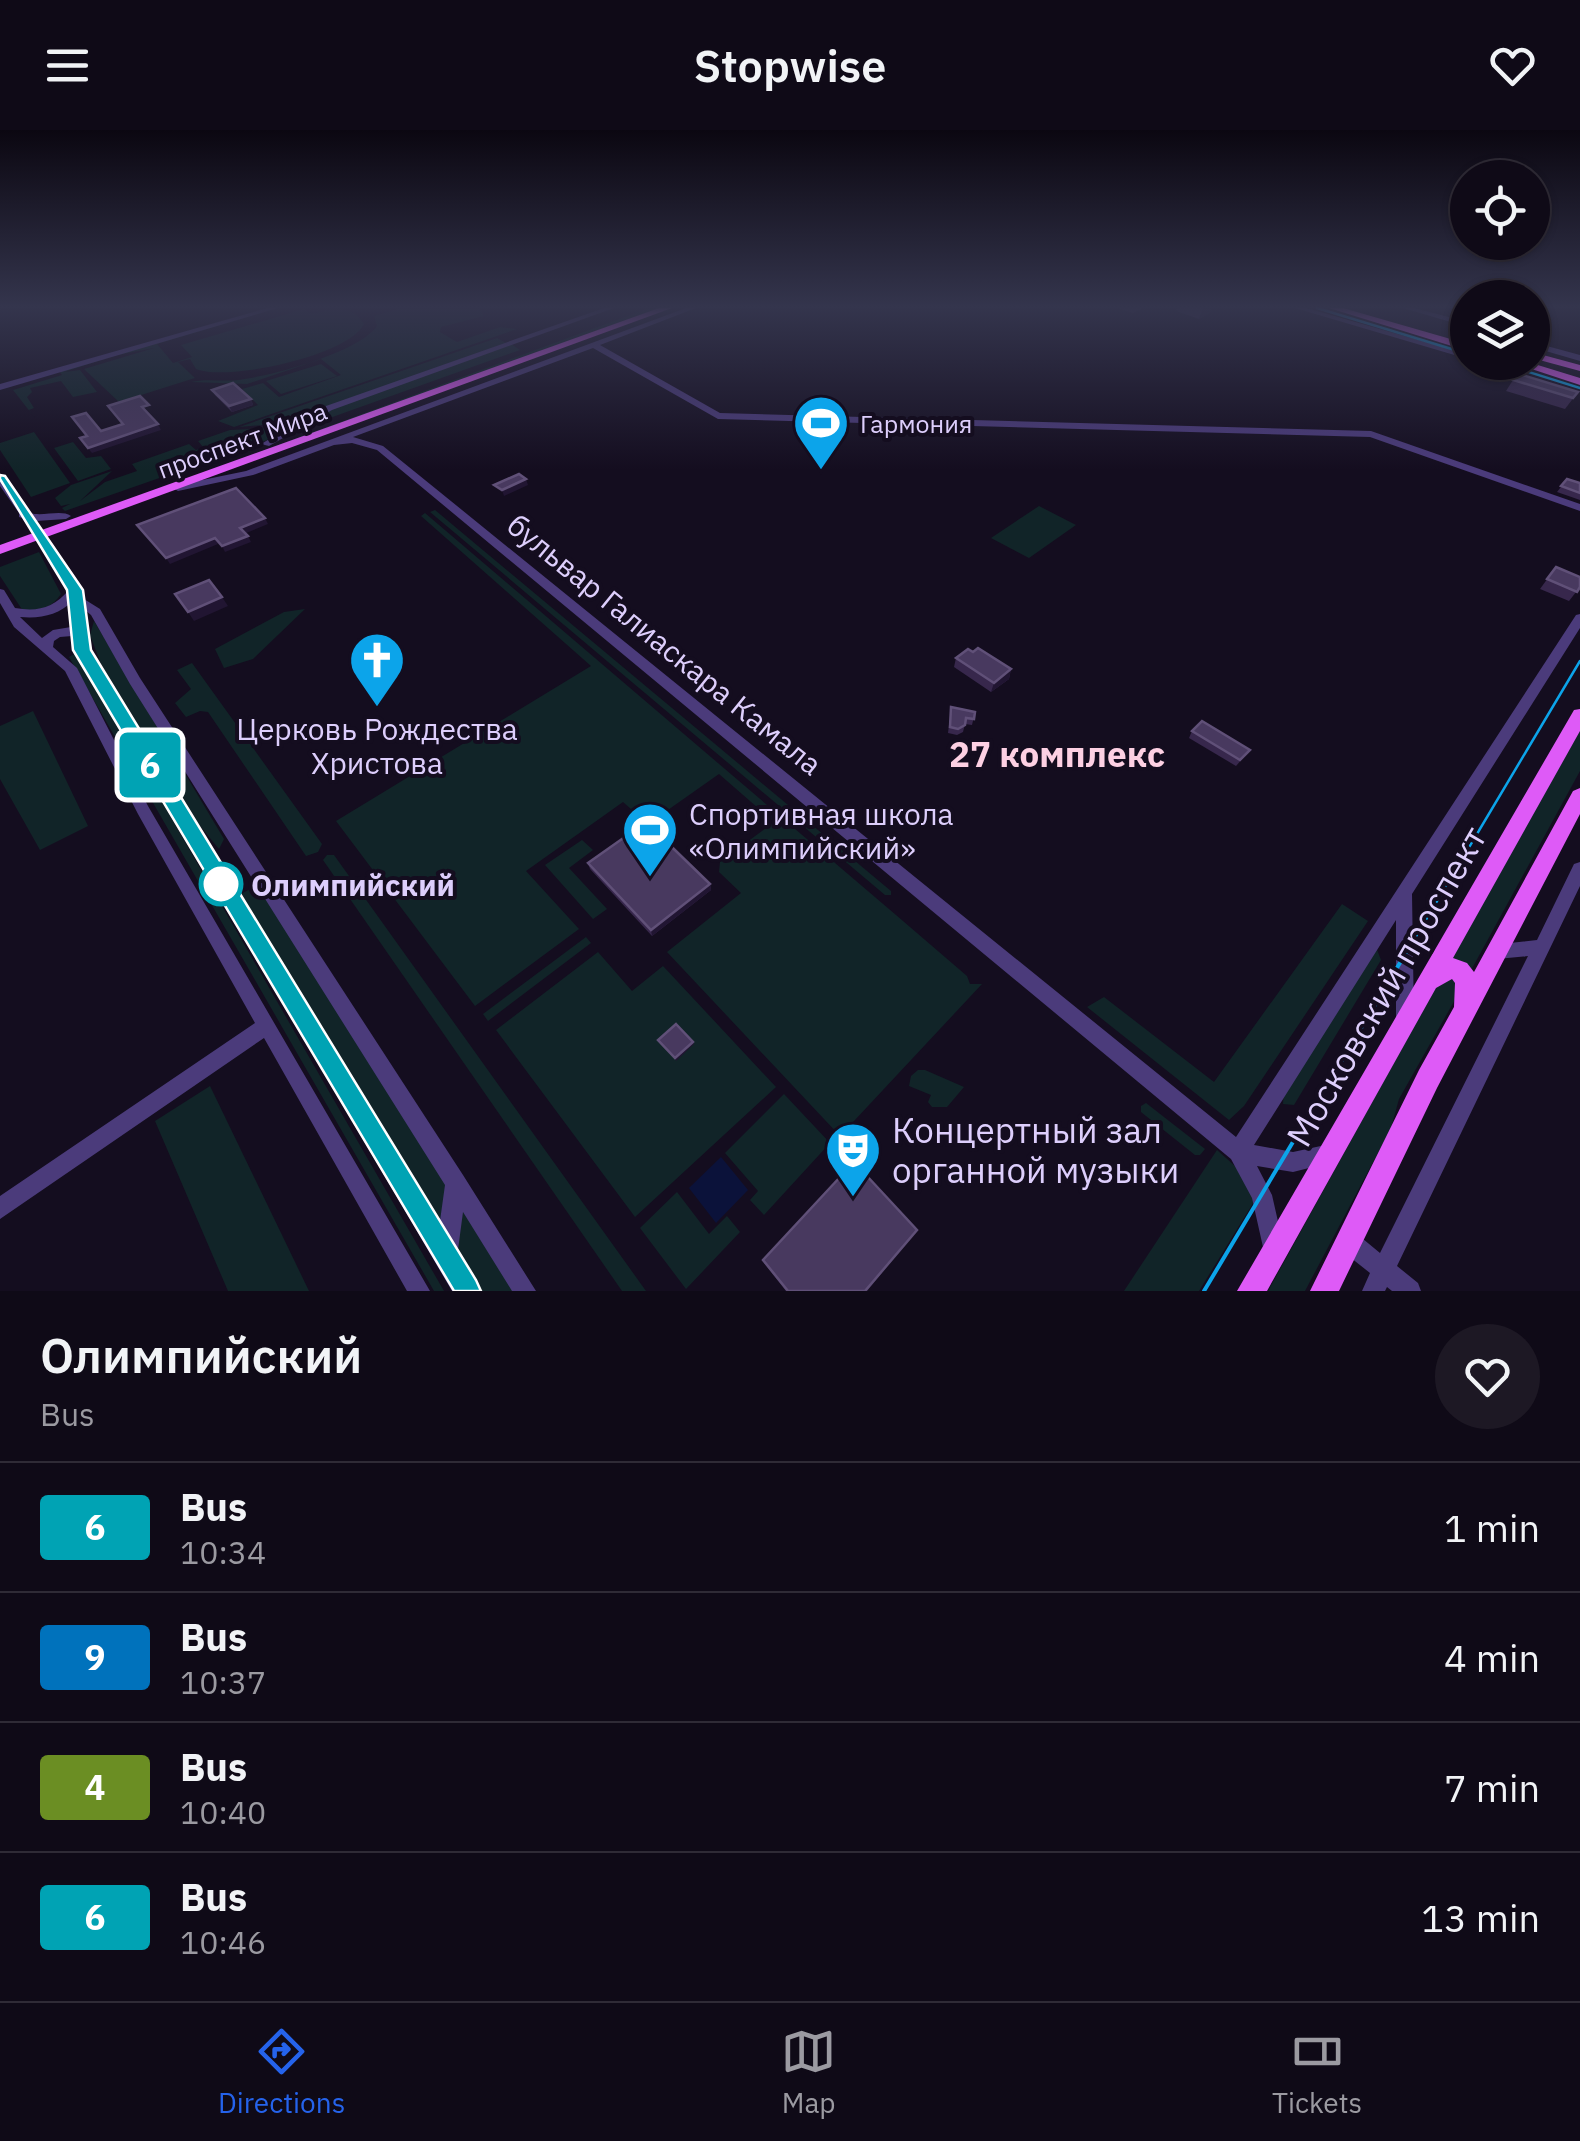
<!DOCTYPE html>
<html lang="en">
<head>
<meta charset="utf-8">
<style>
	:root { --surface:#0f0a17; --page:#1d1824; --text:#f1f3f6; --muted:#9b9aa1; --line:#2f2b36; --accent:#2563eb }
	body { margin:0; font-family:"IBM Plex Sans",sans-serif; background:var(--page); color:var(--text); height:100vh; display:flex; flex-direction:column; font-size:38px; white-space:nowrap }
	* { box-sizing:border-box; margin:0 }
	p { font-size:32px; color:var(--muted) }
	.icon { flex:none; width:55px; height:55px; fill:none; stroke:currentColor; stroke-width:2; stroke-linecap:round; stroke-linejoin:round }
	.map { position:relative; height:1161px; overflow:hidden }
	.side { display:flex; flex-direction:column; background:var(--surface); flex:1 }
	.side>* { flex:none }
	.badge { padding:0 20px; border-radius:8px; font-size:35px; line-height:65px }
	.tools { position:absolute; left:1450px; top:30px; display:grid; gap:20px }
	.tools a { display:grid; place-items:center; width:100px; height:100px; border-radius:50%; background:var(--surface); box-shadow:0 2px 8px #0004,0 0 0 2px var(--line); font-size:50px }
	.map>.badge { position:absolute; translate:-50% -50%; box-shadow:0 0 0 5px #fff }
	.round { display:grid; place-items:center; flex:none; width:105px; height:105px; border-radius:52px; background:var(--page) }
	.overview { display:flex; align-items:center; justify-content:space-between; height:170px; padding:0 40px }
	h1 { font-size:48px; font-weight:600; line-height:75px }
	ul { padding:0; list-style:none }
	li { display:flex; align-items:center; gap:30px; height:130px; padding:0 40px; border-top:2px solid var(--line) }
	li div { flex:1 }
	li b { display:block; font-size:38px }
	li em { font-style:normal }
	li .badge { min-width:110px; font-weight:700; text-align:center }
	header { display:flex; justify-content:space-between; align-items:center; height:130px; padding:0 40px; background:var(--surface); font-size:45px; font-weight:600 }
	.menu { display:flex; justify-content:space-around; align-items:center; height:140px; border-top:2px solid var(--line); background:var(--surface); font-size:28px; color:var(--muted) }
	.menu a { display:grid; justify-items:center; gap:5px }
	.menu .selected { color:var(--accent) }
	.map>svg:first-child { display:block }
</style>
</head>
<body>
<header><svg class="icon" aria-label="menu" viewBox="0 0 24 24"><path d="M4 6h16M4 12h16M4 18h16"/></svg>Stopwise<svg class="icon" aria-label="heart" viewBox="0 0 24 24"><path d="M12 20l-8-8c-3-5 5-10 8-4 3-6 11-1 8 4z"/></svg></header>
<div class="map">
<svg width="1580" height="1161" viewBox="0 0 1580 1161">
	<rect width="100%" height="100%" fill="#140d1f"/>
	<g fill="#112428">
		<path d="M278,178L157,214L173,233L192,227L181,215L304,179L312,184C329,179 352,173 364,194C350,225 228,252 196,239L190,229L178,232L195,248L119,272L84,239L154,218L112,226Z"/>
		<path d="M401,178H479L484,186L441,197L440,202L457,212L500,197L517,199L234,297L218,291L258,275L242,259L263,253L279,267L341,245L321,229L247,254L191,252C206,248 223,252 238,250C271,246 358,223 377,196L374,186Z"/>
		<path d="M649,178H661L170,355Z"/>
		<path d="M497,208L506,213L327,277L298,292L239,297Z"/>
		<path d="M511,214L520,220L285,304L330,278Z"/>
		<path d="M107,228L64,242L80,240L97,262L73,267L61,251L30,258L32,262L27,267L34,278L29,280L35,288L13,260L62,245L59,241Z"/>
		<path d="M321,234L337,246L281,264L266,251Z"/>
		<path d="M276,298L281,303L265,311L65,381L62,378L70,374L61,376L55,368L71,355L112,341L80,371L105,352L137,341L132,334L189,314L196,320L203,317L198,311L230,300Z"/>
		<path d="M34,302L70,353L31,367L0,320V313Z"/>
		<path d="M73,312L86,328L101,326L111,339L78,351L54,318Z"/>
		<path d="M1039,376L1076,395L1029,428L991,408Z"/>
		<path d="M435,380L891,761V765H885L430,382Z"/>
		<path d="M425,383L896,785L967,846L970,854H982L840,1006L667,822L741,763L719,742L720,732L774,692L719,644L648,694L623,672L526,741L579,799L475,876L336,691L591,536L421,386Z"/>
		<path d="M39,422L61,464C52,478 38,482 23,481L0,446V437Z"/>
		<path d="M305,479L253,529L224,538L215,519L284,482Z"/>
		<path d="M94,491L224,709L219,719L200,696L101,534L90,505Z"/>
		<path d="M76,523L79,528L444,1161H434L69,527Z"/>
		<path d="M192,533L322,714L318,722L306,726L208,582L200,581L186,587L175,573L191,559L177,540Z"/>
		<path d="M33,581L88,696L40,720L0,649V596Z"/>
		<path d="M1580,601V641L1469,844L1448,831Z"/>
		<path d="M582,710L593,720L569,738L607,779L593,789L545,735Z"/>
		<path d="M327,725H334L646,1161H622L323,730Z"/>
		<path d="M259,754L513,1161H481L241,764Z"/>
		<path d="M1342,774L1368,791L1244,976L1229,990L1087,877L1104,867L1214,952Z"/>
		<path d="M586,807L591,813L488,891L483,884Z"/>
		<path d="M1376,817L1381,830L1294,975L1283,974L1284,959Z"/>
		<path d="M598,822L632,861L663,836L776,957L635,1087L496,900Z"/>
		<path d="M1441,847H1450L1461,859L1399,969L1391,998L1305,1161H1268Z"/>
		<path d="M918,940H925L964,957L947,977H932L928,972L931,965L909,956L911,946Z"/>
		<path d="M210,956L309,1161H228L155,991Z"/>
		<path d="M784,964L830,1013L764,1085L750,1070L758,1061L725,1023Z"/>
		<path d="M1146,973L1205,1019L1200,1025H1195L1141,982V976Z"/>
		<path d="M1217,1020L1236,1037L1255,1070L1199,1161H1124Z"/>
		<path d="M677,1062L709,1104L727,1086L740,1102L686,1159L640,1098Z"/>
	</g>
	<path fill="#0b123a" d="M721,1027L748,1060L716,1093L689,1058Z"/>
	<g fill="none" stroke-linecap="round" stroke-linejoin="round">
		<g fill="#4b3b7b" fill-rule="evenodd">
			<path d="M267,178H278L0,260V254Z"/>
			<path d="M604,178H614L332,280L269,316L261,314L326,276Z"/>
			<path d="M686,178H696L600,215L720,283L1371,301L1580,374V381L1370,307L718,289L593,218L353,307L383,316L1236,1007L1576,485L1580,484V498L1412,764L1414,889L1411,895L1405,898L1399,895L1396,889V790L1254,1015L1293,1022L1330,1014L1337,1017L1340,1024L1337,1031L1293,1042L1257,1036L1272,1065L1284,1118L1281,1126L1273,1129L1265,1126L1252,1068L1231,1029L377,320L352,313L334,315L253,345L178,361L173,358L178,355L246,341Z"/>
			<path d="M1295,178H1306L1468,224V229Z"/>
			<path d="M1403,178H1414L1468,192V197Z"/>
			<path d="M1532,212L1580,225V231L1532,217Z"/>
			<path d="M0,346L4,347L30,383C43,387 61,379 71,386L66,389L36,391L76,448L84,469L100,479L140,548L463,1045L536,1161H512L463,1082L457,1127L476,1161H452L76,520L72,506L60,507L54,511L53,517L77,538L148,676L430,1161H407L264,908L0,1089V1066L255,893L138,684L65,541L14,497L0,473V459L4,460L15,478C38,482 53,478 69,460L64,448L22,388L19,387V383L0,356ZM73,471L71,497L53,500L42,508L20,487C41,489 58,485 73,471ZM85,480L91,485L130,554L445,1055L439,1098L88,520L83,501Z"/>
			<path d="M1580,732V756L1397,1136L1418,1153L1421,1161H1392L1387,1157L1385,1161H1362L1370,1143L1341,1120L1338,1112L1341,1104L1349,1101L1357,1104L1380,1123L1528,826L1497,829L1491,827L1488,821L1491,815L1537,810L1574,734Z"/>
		</g>
		<g fill="#de5af7" fill-rule="evenodd">
			<path d="M659,178H672L0,424V415Z"/>
			<path d="M1329,178H1343L1468,214V221Z"/>
			<path d="M1532,222L1580,235V241L1532,228Z"/>
			<path d="M1510,232H1528L1580,248V255Z"/>
			<path d="M1580,579V601L1453,828L1467,833L1474,842L1573,661L1580,658V684L1437,958L1339,1161H1310L1419,940L1454,877L1455,853L1452,849L1436,858L1267,1161H1237L1574,580Z"/>
		</g>
		<g stroke="#0ca4ea" stroke-width="2.5">
			<path d="M1317,178L1468,224"/>
			<path d="M1497,232L1580,258"/>
			<path d="M1412,813L1580,531"/>
		</g>
		<path stroke="#0ca4ea" stroke-width="4" d="M1204,1161L1413,811"/>
	</g>
	<g fill="#37274c">
		<path d="M1117,178H1143L1133,183Z"/>
		<path d="M1177,178H1211L1210,183L1199,189L1176,181Z"/>
		<path d="M1513,250L1578,262L1565,279L1506,261Z"/>
		<path d="M212,260L251,269L253,275L232,282L215,265Z"/>
		<path d="M1567,349L1580,353V370L1557,362Z"/>
		<path d="M1556,437L1580,457L1569,471L1540,459Z"/>
		<path d="M973,522L1011,539L1009,549L991,562L954,537L956,528Z"/>
		<path d="M951,577L975,582L972,595L965,594L963,602L957,605L948,603Z"/>
		<path d="M1192,601L1250,620L1236,636L1189,608Z"/>
		<path d="M588,733L710,754L711,760L652,806L590,739Z"/>
		<path d="M917,1100L867,1161H786L764,1133L763,1130Z"/>
	</g>
	<g fill="#211532">
		<path d="M1203,178H1211L1210,183L1199,189Z"/>
		<path d="M251,269L253,275L232,282L229,276Z"/>
		<path d="M158,294L161,300L92,323L88,318Z"/>
		<path d="M526,349L528,355L504,366L502,360Z"/>
		<path d="M265,388L268,394L244,404L240,398Z"/>
		<path d="M248,406L251,412L225,422L222,416Z"/>
		<path d="M215,408L218,414L170,434L166,428Z"/>
		<path d="M222,467L228,476L194,491L188,482Z"/>
		<path d="M1011,539L1009,549L991,562L994,553Z"/>
		<path d="M710,754L711,760L652,806L651,800Z"/>
		<path d="M693,912L694,914L676,931L675,928Z"/>
	</g>
	<g fill="#48395f" stroke="#605078" stroke-width="2.5">
		<path d="M1519,244L1578,262L1573,268L1513,250Z"/>
		<path d="M233,253L251,269L229,276L212,260Z"/>
		<path d="M140,266L149,275L142,277L158,294L88,318L80,308L87,306L72,287L86,283L101,301L123,294L108,276Z"/>
		<path d="M519,344L526,349L502,360L494,355Z"/>
		<path d="M1567,349L1580,353V363L1561,356Z"/>
		<path d="M236,358L265,388L240,398L248,406L222,416L215,408L166,428L137,395Z"/>
		<path d="M1556,437L1580,447V457L1577,462L1547,449Z"/>
		<path d="M209,450L222,467L188,482L175,464Z"/>
		<path d="M978,518L1011,539L994,553L956,528L968,519L973,522Z"/>
		<path d="M951,577L975,582L974,589L966,588L965,595L958,599L950,597Z"/>
		<path d="M1202,591L1250,620L1240,630L1192,601Z"/>
		<path d="M646,692L710,754L651,800L588,733Z"/>
		<path d="M676,894L693,912L675,928L658,910Z"/>
		<path d="M854,1032L917,1100L865,1161H788L763,1130Z"/>
	</g>
	<linearGradient id="sky" x2="0" y2="1"><stop stop-color="#0b0711"/><stop offset="0.52" stop-color="#34354d"/><stop offset="1" stop-color="#34354d" stop-opacity="0"/></linearGradient>
	<rect width="1580" height="340" fill="url(#sky)"/>
	<path fill="#00a3b4" stroke="#fff" stroke-width="2.5" d="M0,345L5,346L83,460L91,520L476,1150L481,1161H454L73,520L67,460L0,349Z"/>
	<defs>
		<g id="stadium-pin" transform="scale(2.875)"><path d="M0 17L-7.5 6A9.5 9.5 0 1 1 7.5 6Z" fill="#0ca4ea" stroke="#140d1f"/><path d="M0-5a6.5 5 0 1 0 0 10a6.5 5 0 1 0 0-10ZM-3.5-1.8h7v3.6h-7Z" fill="#fff"/></g>
		<g id="church-pin" transform="scale(2.875)"><path d="M0 17L-7.5 6A9.5 9.5 0 1 1 7.5 6Z" fill="#0ca4ea" stroke="#140d1f"/><path d="M-1.2-6h2.4v3.5h3.3v2.4h-3.3V6h-2.4V-.1h-3.3v-2.4h3.3Z" fill="#fff"/></g>
		<g id="theatre-pin" transform="scale(2.875)"><path d="M0 17L-7.5 6A9.5 9.5 0 1 1 7.5 6Z" fill="#0ca4ea" stroke="#140d1f"/><path d="M-5-5.5Q0-4 5-5.5V0Q5 5 0 6Q-5 5-5 0ZM-3.3-2.5H-1v1.5H-3.3ZM1-2.5H3.3v1.5H1ZM-2.8 1Q0 5.5 2.8 1Z" fill="#fff"/></g>
	</defs>
	<g fill-rule="evenodd">
		<use href="#stadium-pin" x="821" y="293"/>
		<use href="#church-pin" x="377" y="530"/>
		<use href="#stadium-pin" x="650" y="700"/>
		<use href="#theatre-pin" x="853" y="1020"/>
	</g>
	<circle fill="#fff" stroke="#00a3b4" stroke-width="5" cx="221" cy="754" r="20"/>
	<g text-anchor="middle" dominant-baseline="central" stroke-width="8" stroke-linejoin="round" paint-order="stroke">
		<g font-size="25" fill="#ddcefc" stroke="#140d1f" text-anchor="start">
			<text x="860" y="293">Гармония</text>
		</g>
		<g font-size="25" fill="#ddcefc" stroke="#140d1f">
			<text transform="translate(242 310) rotate(-20)">проспект Мира</text>
		</g>
		<g font-size="30" fill="#ddcefc" stroke="#140d1f">
			<text transform="translate(665 514) rotate(39)">бульвар Галиаскара Камала</text>
		</g>
		<g font-size="30" fill="#ddcefc" stroke="#140d1f">
			<text x="377" y="598">Церковь Рождества<tspan x="377" dy="34">Христова</tspan></text>
			<text x="689" y="683" text-anchor="start">Спортивная школа<tspan x="689" dy="34">«Олимпийский»</tspan></text>
		</g>
		<g font-size="30" font-weight="bold" fill="#ddcefc" stroke="#140d1f" text-anchor="start">
			<text x="251" y="754">Олимпийский</text>
		</g>
		<g font-size="35" font-weight="bold" fill="#fdd0e3" stroke="#140d1f">
			<text x="1057" y="624">27 комплекс</text>
		</g>
		<g font-size="35" fill="#ddcefc" stroke="#140d1f">
			<text transform="translate(1386 856) rotate(-60)">Московский проспект</text>
		</g>
		<g font-size="35" fill="#ddcefc" stroke="#140d1f" text-anchor="start">
			<text x="892" y="1000">Концертный зал<tspan x="892" dy="40">органной музыки</tspan></text>
		</g>
	</g>
</svg>
<div class="tools">
<a><svg class="icon" aria-label="locate" viewBox="0 0 24 24"><circle cx="12" cy="12" r="6"/><path d="M12 2v4M12 18v4M2 12h4M18 12h4"/></svg></a>
<a><svg class="icon" aria-label="layers" viewBox="0 0 24 24"><path d="M12 4l9 5-9 5-9-5zM3 14l9 5 9-5"/></svg></a>
</div>
<b class="badge" style="left:150px;top:635px;background:#00a3b4;color:#fff">6</b>
</div>
<section class="side">
<div class="overview"><div><h1>Олимпийский</h1><p>Bus</p></div><a class="round"><svg class="icon" aria-label="heart" viewBox="0 0 24 24"><path d="M12 20l-8-8c-3-5 5-10 8-4 3-6 11-1 8 4z"/></svg></a></div>
<ul>
<li><span class="badge" style="background:#00a3b4;color:#fff">6</span><div><b>Bus</b><p>10:34</p></div><em>1 min</em></li>
<li><span class="badge" style="background:#0072bc;color:#fff">9</span><div><b>Bus</b><p>10:37</p></div><em>4 min</em></li>
<li><span class="badge" style="background:#6b8e23;color:#fff">4</span><div><b>Bus</b><p>10:40</p></div><em>7 min</em></li>
<li><span class="badge" style="background:#00a3b4;color:#fff">6</span><div><b>Bus</b><p>10:46</p></div><em>13 min</em></li>
</ul>
</section>
<nav class="menu">
<a class="selected"><svg class="icon" aria-label="directions" viewBox="0 0 24 24"><path d="M12 3l9 9-9 9-9-9zM9 14v-3h6M13 9l2 2-2 2"/></svg>Directions</a>
<a><svg class="icon" aria-label="map" viewBox="0 0 24 24"><path d="M3 6l6-2 6 2 6-2v14l-6 2-6-2-6 2zM9 4v14M15 6v14"/></svg>Map</a>
<a><svg class="icon" aria-label="tickets" viewBox="0 0 24 24"><path d="M3 7h18v10H3zM15 7v10"/></svg>Tickets</a>
</nav>
</body>
</html>
